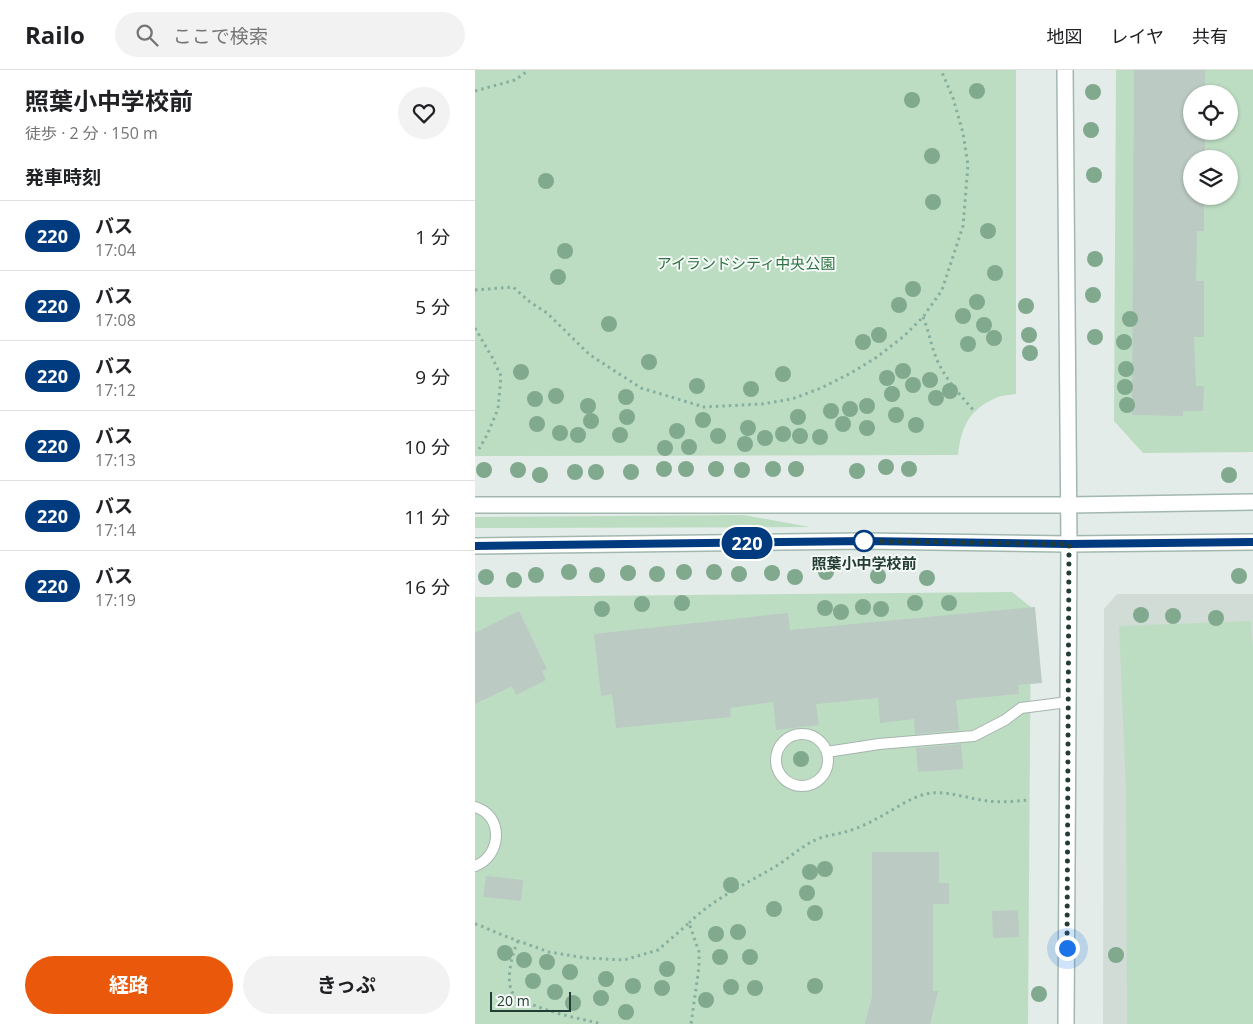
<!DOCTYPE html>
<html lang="ja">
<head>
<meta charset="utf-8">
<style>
	:root { --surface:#fff; --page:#f2f2f2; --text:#202124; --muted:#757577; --line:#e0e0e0; --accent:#ea580c }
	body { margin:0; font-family:"Open Sans","Noto Sans JP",sans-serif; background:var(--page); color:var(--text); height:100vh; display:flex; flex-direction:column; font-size:19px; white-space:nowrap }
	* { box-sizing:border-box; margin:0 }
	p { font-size:16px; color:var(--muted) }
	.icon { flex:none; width:28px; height:28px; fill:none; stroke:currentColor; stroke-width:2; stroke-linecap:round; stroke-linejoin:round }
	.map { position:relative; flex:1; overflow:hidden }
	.side { display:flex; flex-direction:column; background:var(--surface); width:475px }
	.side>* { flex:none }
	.badge { padding:0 10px; border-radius:16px; font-size:18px; line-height:32px }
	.fabs { position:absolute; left:708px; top:15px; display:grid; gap:10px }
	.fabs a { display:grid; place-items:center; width:55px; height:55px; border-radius:50%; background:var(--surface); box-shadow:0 1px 4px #0004; font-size:25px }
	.scale { position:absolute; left:15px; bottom:12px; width:81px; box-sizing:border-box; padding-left:5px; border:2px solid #233d35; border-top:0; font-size:14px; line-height:18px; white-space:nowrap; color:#233d35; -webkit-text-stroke:4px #f4f9f6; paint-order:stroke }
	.you { position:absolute; width:25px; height:25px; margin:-12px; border:4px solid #fff; border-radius:50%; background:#1a73e8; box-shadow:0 0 0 8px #1a73e833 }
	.map>.badge { position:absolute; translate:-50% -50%; box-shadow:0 0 0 2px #fff }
	h2 { padding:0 25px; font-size:19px; line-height:45px }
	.round { display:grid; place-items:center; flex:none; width:52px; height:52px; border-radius:26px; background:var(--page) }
	.overview { display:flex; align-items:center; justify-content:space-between; height:85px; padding:0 25px }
	h1 { font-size:24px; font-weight:700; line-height:38px }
	.button { display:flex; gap:10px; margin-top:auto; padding:10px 25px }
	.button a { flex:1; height:58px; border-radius:30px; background:var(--accent); color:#fff; font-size:20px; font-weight:700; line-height:58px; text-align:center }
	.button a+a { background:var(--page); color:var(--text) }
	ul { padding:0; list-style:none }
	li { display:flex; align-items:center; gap:15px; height:70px; padding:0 25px; border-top:1px solid var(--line) }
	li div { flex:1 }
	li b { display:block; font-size:19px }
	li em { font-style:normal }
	li .badge { min-width:55px; font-weight:700; text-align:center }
	header { display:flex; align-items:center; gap:30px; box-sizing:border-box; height:70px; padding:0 25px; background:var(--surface); border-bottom:1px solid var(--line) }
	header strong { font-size:24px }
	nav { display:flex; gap:28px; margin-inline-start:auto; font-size:18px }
	.search { width:350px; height:45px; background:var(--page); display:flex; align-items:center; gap:12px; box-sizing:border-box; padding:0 18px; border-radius:28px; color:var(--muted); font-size:19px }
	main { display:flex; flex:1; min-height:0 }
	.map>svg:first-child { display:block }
</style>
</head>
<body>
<header>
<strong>Railo</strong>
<div class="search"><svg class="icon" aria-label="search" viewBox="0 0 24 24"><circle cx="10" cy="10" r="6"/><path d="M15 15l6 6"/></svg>ここで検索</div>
<nav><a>地図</a><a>レイヤ</a><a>共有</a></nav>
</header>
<main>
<section class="side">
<div class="overview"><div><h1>照葉小中学校前</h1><p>徒歩 · 2 分 · 150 m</p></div><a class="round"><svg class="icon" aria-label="heart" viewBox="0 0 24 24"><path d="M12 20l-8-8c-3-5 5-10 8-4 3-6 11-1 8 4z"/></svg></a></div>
<h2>発車時刻</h2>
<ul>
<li><span class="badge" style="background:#003b80;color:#fff">220</span><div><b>バス</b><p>17:04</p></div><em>1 分</em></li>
<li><span class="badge" style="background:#003b80;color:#fff">220</span><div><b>バス</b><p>17:08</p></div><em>5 分</em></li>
<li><span class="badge" style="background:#003b80;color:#fff">220</span><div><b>バス</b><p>17:12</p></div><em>9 分</em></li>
<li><span class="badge" style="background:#003b80;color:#fff">220</span><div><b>バス</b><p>17:13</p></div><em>10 分</em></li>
<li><span class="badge" style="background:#003b80;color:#fff">220</span><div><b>バス</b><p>17:14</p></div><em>11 分</em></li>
<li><span class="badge" style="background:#003b80;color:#fff">220</span><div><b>バス</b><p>17:19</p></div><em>16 分</em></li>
</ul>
<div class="button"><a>経路</a><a>きっぷ</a></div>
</section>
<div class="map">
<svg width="778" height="954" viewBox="0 0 778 954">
	<rect width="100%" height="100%" fill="#e3ece8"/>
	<path fill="#d1dcd7" d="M642,524H778V954H628L629,539Z"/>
	<g fill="#bdddc3" fill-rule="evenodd">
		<path d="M0,0H541V324C534,325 527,325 521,328C494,339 486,358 483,385L0,386Z"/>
		<path d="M641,0H778V382L668,383L639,351ZM716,24H754V61H716ZM716,89H754V126H716Z"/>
		<path d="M269,445L335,457L0,458V447Z"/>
		<path d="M537,522L556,537L553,954H0V527Z"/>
		<path d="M776,551L778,578V954H652L651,721L644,556Z"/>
	</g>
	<g fill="#bbcac3">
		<path d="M659,0H730V24H716V61H730V89H716V126H729V161H722L721,211H729V267H719L721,316H729L728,341H708V346L657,345Z"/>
		<path d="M560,537L567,613L543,615L544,624L481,630L484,660L440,664L439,649L405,653L403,628L341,634L344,655L301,660L298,632L255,638L256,647L141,658L137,624L126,626L119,564L313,543L315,560Z"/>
		<path d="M44,541L72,599L67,601L71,610L41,625L37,616L0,634V563Z"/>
		<path d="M486,674L488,699L443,702L441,678Z"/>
		<path d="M397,782H464V813H474V834H458V921H463L455,954H390L397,927Z"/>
		<path d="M11,806L48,810L46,831L8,827Z"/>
		<path d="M543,840L544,867L518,868L517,841Z"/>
	</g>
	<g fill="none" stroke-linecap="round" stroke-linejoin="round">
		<g stroke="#a6b4af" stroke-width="12">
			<g id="lane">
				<circle cx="327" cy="690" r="26"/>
				<path d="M352,682L404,674L499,666L530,650L546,638L593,632"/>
				<path d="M0,737C29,745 27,786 0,796"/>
			</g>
		</g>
		<g stroke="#a2b8af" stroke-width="18">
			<g id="secondary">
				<path d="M590,0L594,474L591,954"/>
				<path d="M0,435H594L778,432"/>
				<path d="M0,476L389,471L594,474L778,472"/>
			</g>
		</g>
		<g stroke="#85af9f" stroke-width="3" stroke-dasharray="2.5 4" stroke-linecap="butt">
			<path d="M0,21L40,10L54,0"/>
			<path d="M0,220L38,217L55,232L72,243L115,285L166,318L229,337L287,334L317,329L346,318L376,303L402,287L429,266L448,247L467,220L488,156L493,95L488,63L478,28L466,0"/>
			<path d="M448,247C454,261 456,277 463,292C472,311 486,326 500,342"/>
			<path d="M0,258L17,287L26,306L23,339L12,365L4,379"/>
			<path d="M214,853C239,828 273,813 303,795C318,785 330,773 348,767C355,765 363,764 370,762C381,759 392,754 401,749C419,740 436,726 456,723C474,721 495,729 513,731C526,733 541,731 554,730"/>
			<path d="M0,854L4,855L27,865L74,882L111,888L149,890L183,880L214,853L224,882V897L216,954"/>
			<path d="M43,871C37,884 28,916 41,927C43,929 49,931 52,932C75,943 102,948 127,954"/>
		</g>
		<use href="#lane" stroke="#fff" stroke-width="10"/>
		<use href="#secondary" stroke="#fff" stroke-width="15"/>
	</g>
	<g fill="#80a98e">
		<circle cx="502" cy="21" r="8"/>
		<circle cx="618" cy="22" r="8"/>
		<circle cx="437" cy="30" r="8"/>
		<circle cx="616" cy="60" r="8"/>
		<circle cx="457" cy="86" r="8"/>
		<circle cx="619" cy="105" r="8"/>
		<circle cx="71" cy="111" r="8"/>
		<circle cx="458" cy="132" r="8"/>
		<circle cx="513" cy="161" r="8"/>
		<circle cx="90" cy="181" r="8"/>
		<circle cx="620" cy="189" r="8"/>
		<circle cx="520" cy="203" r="8"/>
		<circle cx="83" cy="207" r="8"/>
		<circle cx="438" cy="219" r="8"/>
		<circle cx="618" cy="225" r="8"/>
		<circle cx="502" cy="232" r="8"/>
		<circle cx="424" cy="235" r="8"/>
		<circle cx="551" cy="236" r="8"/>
		<circle cx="488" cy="246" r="8"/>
		<circle cx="655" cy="249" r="8"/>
		<circle cx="134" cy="254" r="8"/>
		<circle cx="509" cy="255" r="8"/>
		<circle cx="404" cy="265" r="8"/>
		<circle cx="554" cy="265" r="8"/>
		<circle cx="620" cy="267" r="8"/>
		<circle cx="519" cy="268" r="8"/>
		<circle cx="388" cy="272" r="8"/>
		<circle cx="649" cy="272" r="8"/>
		<circle cx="493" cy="274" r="8"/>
		<circle cx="555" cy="283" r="8"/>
		<circle cx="174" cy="292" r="8"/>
		<circle cx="651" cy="299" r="8"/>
		<circle cx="428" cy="301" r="8"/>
		<circle cx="46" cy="302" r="8"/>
		<circle cx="308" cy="304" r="8"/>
		<circle cx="412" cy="308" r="8"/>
		<circle cx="455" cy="310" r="8"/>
		<circle cx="438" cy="315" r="8"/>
		<circle cx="222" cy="316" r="8"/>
		<circle cx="650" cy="317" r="8"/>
		<circle cx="276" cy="319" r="8"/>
		<circle cx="475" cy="321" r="8"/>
		<circle cx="417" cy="324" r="8"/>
		<circle cx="81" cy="326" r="8"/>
		<circle cx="151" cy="327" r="8"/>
		<circle cx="461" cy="328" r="8"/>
		<circle cx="60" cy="329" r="8"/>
		<circle cx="652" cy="335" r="8"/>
		<circle cx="113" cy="336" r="8"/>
		<circle cx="392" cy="336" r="8"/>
		<circle cx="375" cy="339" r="8"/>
		<circle cx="356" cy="341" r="8"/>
		<circle cx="421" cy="345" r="8"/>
		<circle cx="152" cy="347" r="8"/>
		<circle cx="323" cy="347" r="8"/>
		<circle cx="228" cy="350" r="8"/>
		<circle cx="116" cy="351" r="8"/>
		<circle cx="62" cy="354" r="8"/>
		<circle cx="368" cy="354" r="8"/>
		<circle cx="441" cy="355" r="8"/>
		<circle cx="273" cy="358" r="8"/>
		<circle cx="392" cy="358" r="8"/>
		<circle cx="202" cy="361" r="8"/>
		<circle cx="85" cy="363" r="8"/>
		<circle cx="308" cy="364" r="8"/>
		<circle cx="103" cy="365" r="8"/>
		<circle cx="145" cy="365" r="8"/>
		<circle cx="243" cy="366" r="8"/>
		<circle cx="325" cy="366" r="8"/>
		<circle cx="345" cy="367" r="8"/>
		<circle cx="290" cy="368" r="8"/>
		<circle cx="270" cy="374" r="8"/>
		<circle cx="214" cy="377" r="8"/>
		<circle cx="190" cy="378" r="8"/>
		<circle cx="411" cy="397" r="8"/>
		<circle cx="189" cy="399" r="8"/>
		<circle cx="211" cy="399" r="8"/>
		<circle cx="241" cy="399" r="8"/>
		<circle cx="298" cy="399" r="8"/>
		<circle cx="321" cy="399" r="8"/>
		<circle cx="434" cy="399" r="8"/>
		<circle cx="9" cy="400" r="8"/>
		<circle cx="43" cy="400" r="8"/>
		<circle cx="267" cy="400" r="8"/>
		<circle cx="382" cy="401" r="8"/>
		<circle cx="100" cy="402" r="8"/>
		<circle cx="121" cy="402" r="8"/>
		<circle cx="156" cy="402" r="8"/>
		<circle cx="65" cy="405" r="8"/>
		<circle cx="754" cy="405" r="8"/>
		<circle cx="94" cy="502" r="8"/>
		<circle cx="209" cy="502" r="8"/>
		<circle cx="239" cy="502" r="8"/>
		<circle cx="351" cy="502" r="8"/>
		<circle cx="153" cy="503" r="8"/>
		<circle cx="297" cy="503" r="8"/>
		<circle cx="182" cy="504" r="8"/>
		<circle cx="264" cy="504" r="8"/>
		<circle cx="61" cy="505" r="8"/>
		<circle cx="122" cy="505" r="8"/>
		<circle cx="403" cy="506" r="8"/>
		<circle cx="764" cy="506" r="8"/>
		<circle cx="11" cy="507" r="8"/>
		<circle cx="320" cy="507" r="8"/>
		<circle cx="452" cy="508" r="8"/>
		<circle cx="39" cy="510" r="8"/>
		<circle cx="207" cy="533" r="8"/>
		<circle cx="440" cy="533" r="8"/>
		<circle cx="474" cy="533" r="8"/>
		<circle cx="167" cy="534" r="8"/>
		<circle cx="388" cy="537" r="8"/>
		<circle cx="350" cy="538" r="8"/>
		<circle cx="127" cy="539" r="8"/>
		<circle cx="406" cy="539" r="8"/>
		<circle cx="366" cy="542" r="8"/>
		<circle cx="666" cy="545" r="8"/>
		<circle cx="698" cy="546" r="8"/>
		<circle cx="741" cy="548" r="8"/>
		<circle cx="326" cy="689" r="8"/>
		<circle cx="350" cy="799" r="8"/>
		<circle cx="335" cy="802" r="8"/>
		<circle cx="256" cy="815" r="8"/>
		<circle cx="332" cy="823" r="8"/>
		<circle cx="299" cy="839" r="8"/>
		<circle cx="340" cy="843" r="8"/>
		<circle cx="263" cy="862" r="8"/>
		<circle cx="241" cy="864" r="8"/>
		<circle cx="30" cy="883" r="8"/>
		<circle cx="641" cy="885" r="8"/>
		<circle cx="245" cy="887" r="8"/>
		<circle cx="275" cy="887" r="8"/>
		<circle cx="49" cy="890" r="8"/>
		<circle cx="72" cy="892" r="8"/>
		<circle cx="192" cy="899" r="8"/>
		<circle cx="95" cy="902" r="8"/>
		<circle cx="131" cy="909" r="8"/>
		<circle cx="58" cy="911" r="8"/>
		<circle cx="158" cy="916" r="8"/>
		<circle cx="340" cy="916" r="8"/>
		<circle cx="256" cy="917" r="8"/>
		<circle cx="187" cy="918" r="8"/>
		<circle cx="280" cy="918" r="8"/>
		<circle cx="80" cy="922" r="8"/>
		<circle cx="564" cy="924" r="8"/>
		<circle cx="126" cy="928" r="8"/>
		<circle cx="231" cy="930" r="8"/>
		<circle cx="98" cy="933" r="8"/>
		<circle cx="151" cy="942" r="8"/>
	</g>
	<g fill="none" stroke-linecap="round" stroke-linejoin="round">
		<g stroke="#fff" stroke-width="11">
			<path id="line" d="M0,476L389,471L594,474L778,472"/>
		</g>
		<use href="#line" stroke="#003b80" stroke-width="8"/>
		<path stroke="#233d35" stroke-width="5" stroke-dasharray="0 9" d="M389,471L594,474L592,878"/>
	</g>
	<circle fill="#fff" stroke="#003b80" stroke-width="2.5" cx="389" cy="471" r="10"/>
	<g text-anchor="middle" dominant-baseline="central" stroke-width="4" stroke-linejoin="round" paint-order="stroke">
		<g font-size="15" fill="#2f7345" stroke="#f4f9f6">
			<text x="271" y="193">アイランドシティ中央公園</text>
		</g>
		<g font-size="15" font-weight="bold" fill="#233d35" stroke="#f4f9f6">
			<text x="389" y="493">照葉小中学校前</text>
		</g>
	</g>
</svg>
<div class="fabs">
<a><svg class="icon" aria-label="locate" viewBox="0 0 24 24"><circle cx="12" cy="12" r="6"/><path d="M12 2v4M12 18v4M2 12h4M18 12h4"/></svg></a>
<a><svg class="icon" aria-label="layers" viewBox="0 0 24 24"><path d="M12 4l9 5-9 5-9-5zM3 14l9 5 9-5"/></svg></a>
</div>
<div class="scale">20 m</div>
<div class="you" style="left:592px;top:878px"></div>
<b class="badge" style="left:272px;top:473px;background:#003b80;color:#fff">220</b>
</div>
</main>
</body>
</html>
